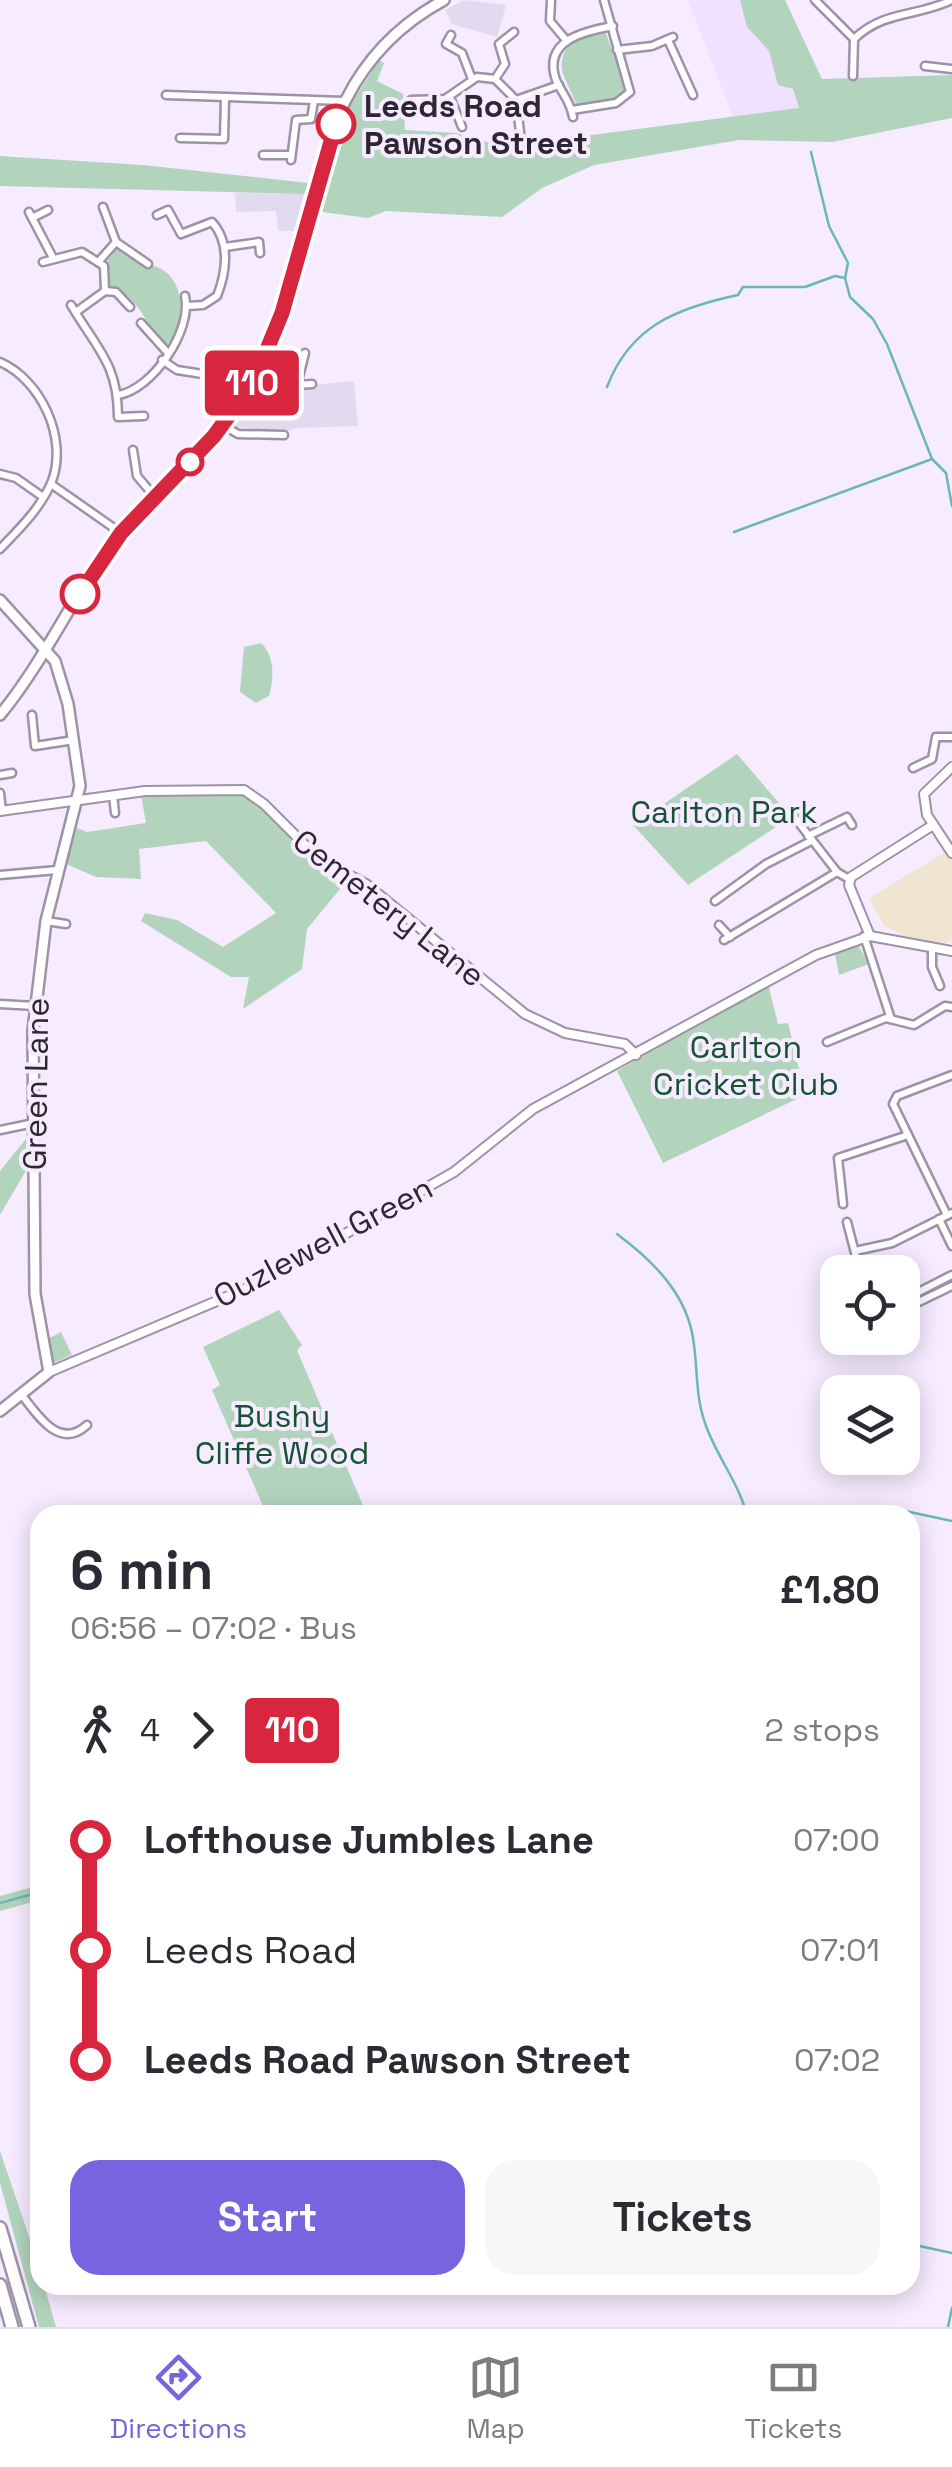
<!DOCTYPE html>
<html lang="en">
<head>
<meta charset="utf-8">
<style>
	:root { --surface:#fff; --page:#f7f7f7; --text:#2b2b33; --muted:#7c7c81; --line:#e1e1e2; --accent:#7764df }
	body { margin:0; font-family:"Space Grotesk",sans-serif; background:var(--page); color:var(--text); height:100vh; display:flex; flex-direction:column; font-size:38px; white-space:nowrap }
	* { box-sizing:border-box; margin:0 }
	p { font-size:32px; color:var(--muted) }
	.icon { flex:none; width:55px; height:55px; fill:none; stroke:currentColor; stroke-width:2; stroke-linecap:round; stroke-linejoin:round }
	.map { position:relative; flex:1; overflow:hidden }
	.drawer { position:absolute; left:30px; top:1505px; width:890px; height:790px; display:flex; flex-direction:column; background:var(--surface); border-radius:30px; box-shadow:0 5px 25px #0003 }
	.drawer>* { flex:none }
	.badge { padding:0 20px; border-radius:8px; font-size:35px; line-height:65px }
	.fabs { position:absolute; left:820px; top:1255px; display:grid; gap:20px }
	.fabs a { display:grid; place-items:center; width:100px; height:100px; border-radius:20px; background:var(--surface); box-shadow:0 5px 25px #0003; font-size:50px }
	.map>.badge { position:absolute; translate:-50% -50%; box-shadow:0 0 0 5px #fff }
	.legs { display:flex; align-items:center; gap:15px; height:110px; padding:0 40px; font-size:32px }
	.legs p { margin-inline-start:auto }
	.summary { display:flex; align-items:center; justify-content:space-between; height:170px; padding:0 40px }
	h1 { font-size:55px; font-weight:600; line-height:75px }
	.cta { display:flex; gap:20px; margin-top:auto; padding:20px 40px }
	.cta a { flex:1; height:115px; border-radius:30px; background:var(--accent); color:#fff; font-size:40px; font-weight:600; line-height:115px; text-align:center }
	.cta a+a { background:var(--page); color:var(--text) }
	ul { padding:0 40px; list-style:none }
	li { display:flex; align-items:center; gap:35px; height:110px; font-size:38px }
	li i { display:grid; place-items:center; width:15px; height:100%; margin:0 12px; background:currentColor }
	li i::after { content:''; width:25px; height:25px; margin:-12px; border:8px solid; border-radius:50%; background:var(--surface) }
	li p { margin-inline-start:auto }
	li:first-child i { background:linear-gradient(#0000 50%,currentColor 0) }
	li:last-child i { background:linear-gradient(currentColor 50%,#0000 0) }
	.menu { display:flex; justify-content:space-around; align-items:center; height:140px; border-top:2px solid var(--line); background:var(--surface); font-size:28px; color:var(--muted) }
	.menu a { display:grid; justify-items:center; gap:5px }
	.menu .active { color:var(--accent) }
	.map>svg:first-child { display:block }
</style>
</head>
<body>
<div class="map">
<svg width="952" height="2327" viewBox="0 0 952 2327">
	<rect width="100%" height="100%" fill="#f6ebff"/>
	<g fill="#e2dbef">
		<path d="M464,0L506,5L497,37L452,24L445,10Z"/>
		<path d="M235,193L304,194L294,231H278L276,211L236,212Z"/>
		<path d="M354,381L358,426L296,428L280,433L233,426L258,390Z"/>
	</g>
	<path fill="#f1e0ff" d="M688,0H740L747,27L769,51L778,84L793,89L800,108L733,117Z"/>
	<path fill="#f0e5d0" d="M947,851L952,860V941L944,944L909,938L884,926L869,898Z"/>
	<g fill="#b2d4bd">
		<path d="M740,0H785L822,79L952,75V118L832,142L739,140L594,165L542,188L502,217L386,211L368,218L315,211L350,106L379,60L384,63L377,81L403,94L405,130L456,133L491,143L493,148L799,108L793,89L778,85L769,51L747,27Z"/>
		<path d="M605,31L628,90L616,99L576,104C567,77 551,68 572,40Z"/>
		<path d="M0,156L143,165L308,183L304,194L0,186Z"/>
		<path d="M120,245C142,269 153,261 167,273C187,290 184,333 164,347C147,327 139,294 110,289L108,260Z"/>
		<path d="M261,643C275,656 274,679 269,696L256,703L240,692L244,647Z"/>
		<path d="M737,754L791,817L688,885L633,825Z"/>
		<path d="M237,792L264,809L311,858L349,878L307,929L302,969L243,1009L249,977H231L141,921L145,913L177,920L223,947L276,913L206,841L139,849L141,879L96,877L66,864L77,828L87,832L146,823L141,796Z"/>
		<path d="M858,945L869,964L839,975L835,954Z"/>
		<path d="M768,984L778,1024L788,1023L805,1095L663,1163L617,1071Z"/>
		<path d="M29,1135L30,1164L0,1215V1171Z"/>
		<path d="M279,1310L302,1345L297,1350L367,1515H267L212,1390L220,1385L203,1347Z"/>
		<path d="M61,1332L72,1355L51,1364L46,1340Z"/>
		<path d="M40,1885V1900L0,1911V1896Z"/>
		<path d="M0,2151L40,2269V2285H44L56,2327H39L0,2183Z"/>
	</g>
	<g fill="none" stroke-linecap="round" stroke-linejoin="round">
		<g stroke="#6ab7bb" stroke-width="2.5">
			<path d="M811,152L829,226L848,263L845,278L850,297L873,319L887,344L932,459L946,473L952,506"/>
			<path d="M607,387C630,326 677,308 738,295L743,287H805L835,276L845,278"/>
			<path d="M734,532L932,459"/>
			<path d="M617,1234C652,1260 686,1293 693,1338C698,1367 695,1395 705,1423C716,1456 738,1481 747,1515"/>
			<path d="M854,1515L905,1511L952,1521"/>
			<path d="M0,1903L40,1892"/>
			<path d="M910,2244L952,2253"/>
			<path d="M948,2327L952,2308"/>
		</g>
		<g stroke="#9e92a8" stroke-width="11">
			<g id="minor">
				<path d="M551,0L550,21L566,40"/>
				<path d="M815,0L854,39"/>
				<path d="M451,35L446,44L462,53L472,79"/>
				<path d="M668,40L693,95"/>
				<path d="M617,50L652,46L673,37"/>
				<path d="M925,66L952,69"/>
				<path d="M853,76L854,39C884,10 917,17 952,0"/>
				<path d="M495,79L505,64L499,44L514,32"/>
				<path d="M166,95L344,101"/>
				<path d="M450,97L462,127"/>
				<path d="M411,100L445,99L477,77L495,79L516,100L559,85"/>
				<path d="M516,100L521,140"/>
				<path d="M572,110L616,103L630,92L604,0"/>
				<path d="M573,117C570,100 562,94 556,80C542,40 585,31 613,26"/>
				<path d="M180,138L224,139L225,98"/>
				<path d="M263,155H291"/>
				<path d="M291,160L296,120L311,119L314,101"/>
				<path d="M29,212L52,256"/>
				<path d="M157,215L168,210L181,234L212,222C230,242 227,271 217,296L203,305L187,306"/>
				<path d="M32,218L48,210"/>
				<path d="M116,242L148,264"/>
				<path d="M225,247L259,242L260,253"/>
				<path d="M100,260L116,242L103,207"/>
				<path d="M43,262L82,252L104,266L105,291L76,312"/>
				<path d="M105,291L116,292L130,307"/>
				<path d="M71,305C97,349 118,364 118,417L144,416"/>
				<path d="M141,323L167,352"/>
				<path d="M162,360L177,370L209,375L242,399"/>
				<path d="M0,362C41,380 68,438 52,481C41,508 20,528 0,549"/>
				<path d="M254,381L270,387L312,384"/>
				<path d="M297,385L305,353"/>
				<path d="M118,395C152,390 193,330 185,296"/>
				<path d="M223,425L238,434L284,435"/>
				<path d="M133,450L137,476L154,496"/>
				<path d="M0,474L16,478L43,497"/>
				<path d="M51,484L121,533"/>
				<path d="M32,715L35,746L74,740"/>
				<path d="M913,768L932,759L936,737H952"/>
				<path d="M0,775L12,773"/>
				<path d="M0,793L2,811"/>
				<path d="M113,795L115,813"/>
				<path d="M792,814L837,872L849,879"/>
				<path d="M808,836L847,817L852,825"/>
				<path d="M0,875L57,870"/>
				<path d="M715,901L766,864L811,841"/>
				<path d="M46,921L66,924"/>
				<path d="M719,925L730,937"/>
				<path d="M864,936L891,1019"/>
				<path d="M724,940L837,872"/>
				<path d="M932,947V967L940,986"/>
				<path d="M0,1004L35,1006"/>
				<path d="M827,1042L886,1018L914,1025L945,1006L952,1007"/>
				<path d="M0,1130L34,1123"/>
				<path d="M843,1204L838,1158L908,1135"/>
				<path d="M947,1215L893,1104L897,1096L952,1075"/>
				<path d="M939,1219L952,1246"/>
				<path d="M847,1222L860,1272"/>
				<path d="M855,1251L892,1243L952,1213"/>
				<path d="M907,1298L952,1275"/>
				<path d="M902,1310L952,1286"/>
				<path d="M21,1394C37,1414 59,1451 87,1425"/>
			</g>
		</g>
		<g stroke="#9e92a8" stroke-width="12">
			<g id="tertiary">
				<path d="M952,767L924,794L927,815L952,853"/>
				<path d="M0,811L145,791L244,790L264,804L318,858L366,884L525,1014L565,1033L625,1044L636,1055"/>
				<path d="M870,936L849,885L851,877L933,825"/>
				<path d="M49,1372L257,1284L454,1172L533,1109L816,955L870,936L952,951"/>
			</g>
		</g>
		<g stroke="#9e92a8" stroke-width="14">
			<path id="secondary" d="M0,600L55,661L68,704L80,786L46,921L33,1031L35,1294L49,1372L0,1411"/>
		</g>
		<g stroke="#9e92a8" stroke-width="14">
			<path id="primary" d="M0,715C47,658 76,588 122,531C164,480 219,441 253,383C330,251 288,84 444,0"/>
		</g>
		<g stroke="#9e92a8" stroke-width="16">
			<g id="motorway">
				<path d="M0,2228L29,2327"/>
				<path d="M0,2285L12,2327"/>
			</g>
		</g>
		<use href="#minor" stroke="#fff" stroke-width="6"/>
		<use href="#tertiary" stroke="#fff" stroke-width="8"/>
		<use href="#secondary" stroke="#fff" stroke-width="9"/>
		<use href="#primary" stroke="#fff" stroke-width="9"/>
		<use href="#motorway" stroke="#fff" stroke-width="11"/>
	</g>
	<g fill="none" stroke-linecap="round" stroke-linejoin="round">
		<g stroke="#fff" stroke-width="22">
			<path id="line-1" d="M80,594L121,533L214,436L254,381L282,313L336,124"/>
		</g>
		<use href="#line-1" stroke="#d7263d" stroke-width="15"/>
	</g>
	<g fill="#fff" stroke="#d7263d" stroke-width="5">
		<circle cx="336" cy="124" r="18"/>
		<circle cx="190" cy="462" r="12"/>
		<circle cx="80" cy="594" r="18"/>
	</g>
	<g text-anchor="middle" dominant-baseline="central" stroke-width="8" stroke-linejoin="round" paint-order="stroke">
		<g font-size="32" font-weight="bold" fill="#2c2730" stroke="#f6ebff" text-anchor="start">
			<text x="364" y="106">Leeds Road<tspan x="364" dy="37">Pawson Street</tspan></text>
		</g>
		<g font-size="32" fill="#155432" stroke="#f6ebff">
			<text x="724" y="812">Carlton Park</text>
			<text x="746" y="1047">Carlton<tspan x="746" dy="37">Cricket Club</tspan></text>
			<text x="282" y="1416">Bushy<tspan x="282" dy="37">Cliffe Wood</tspan></text>
		</g>
		<g font-size="32" fill="#2c2730" stroke="#f6ebff">
			<text transform="translate(389 908) rotate(38)">Cemetery Lane</text>
			<text transform="translate(36 1084) rotate(-89)">Green Lane</text>
			<text transform="translate(323 1242) rotate(-28)">Ouzlewell Green</text>
		</g>
	</g>
</svg>
<div class="fabs">
<a><svg class="icon" aria-label="locate" viewBox="0 0 24 24"><circle cx="12" cy="12" r="6"/><path d="M12 2v4M12 18v4M2 12h4M18 12h4"/></svg></a>
<a><svg class="icon" aria-label="layers" viewBox="0 0 24 24"><path d="M12 4l9 5-9 5-9-5zM3 14l9 5 9-5"/></svg></a>
</div>
<b class="badge" style="left:252px;top:383px;background:#d7263d;color:#fff">110</b>
<section class="drawer">
<div class="summary"><div><h1>6 min</h1><p>06:56 – 07:02 · Bus</p></div><b>£1.80</b></div>
<div class="legs"><svg class="icon" aria-label="walk" viewBox="0 0 24 24"><circle cx="13" cy="4" r="2"/><path d="M13 8l-2 6 4 7M11 14l-3 7M7 12l3-4h3l4 4"/></svg>4<svg class="icon" aria-label="forward" viewBox="0 0 24 24"><path d="M9 5l7 7-7 7"/></svg><b class="badge" style="background:#d7263d;color:#fff">110</b><p>2 stops</p></div>
<ul>
<li><i style="color:#d7263d"></i><b>Lofthouse Jumbles Lane</b><p>07:00</p></li>
<li><i style="color:#d7263d"></i><span>Leeds Road</span><p>07:01</p></li>
<li><i style="color:#d7263d"></i><b>Leeds Road Pawson Street</b><p>07:02</p></li>
</ul>
<div class="cta"><a>Start</a><a>Tickets</a></div>
</section>
</div>
<nav class="menu">
<a class="active"><svg class="icon" aria-label="directions" viewBox="0 0 24 24"><path d="M12 3l9 9-9 9-9-9zM9 14v-3h6M13 9l2 2-2 2"/></svg>Directions</a>
<a><svg class="icon" aria-label="map" viewBox="0 0 24 24"><path d="M3 6l6-2 6 2 6-2v14l-6 2-6-2-6 2zM9 4v14M15 6v14"/></svg>Map</a>
<a><svg class="icon" aria-label="tickets" viewBox="0 0 24 24"><path d="M3 7h18v10H3zM15 7v10"/></svg>Tickets</a>
</nav>
</body>
</html>
